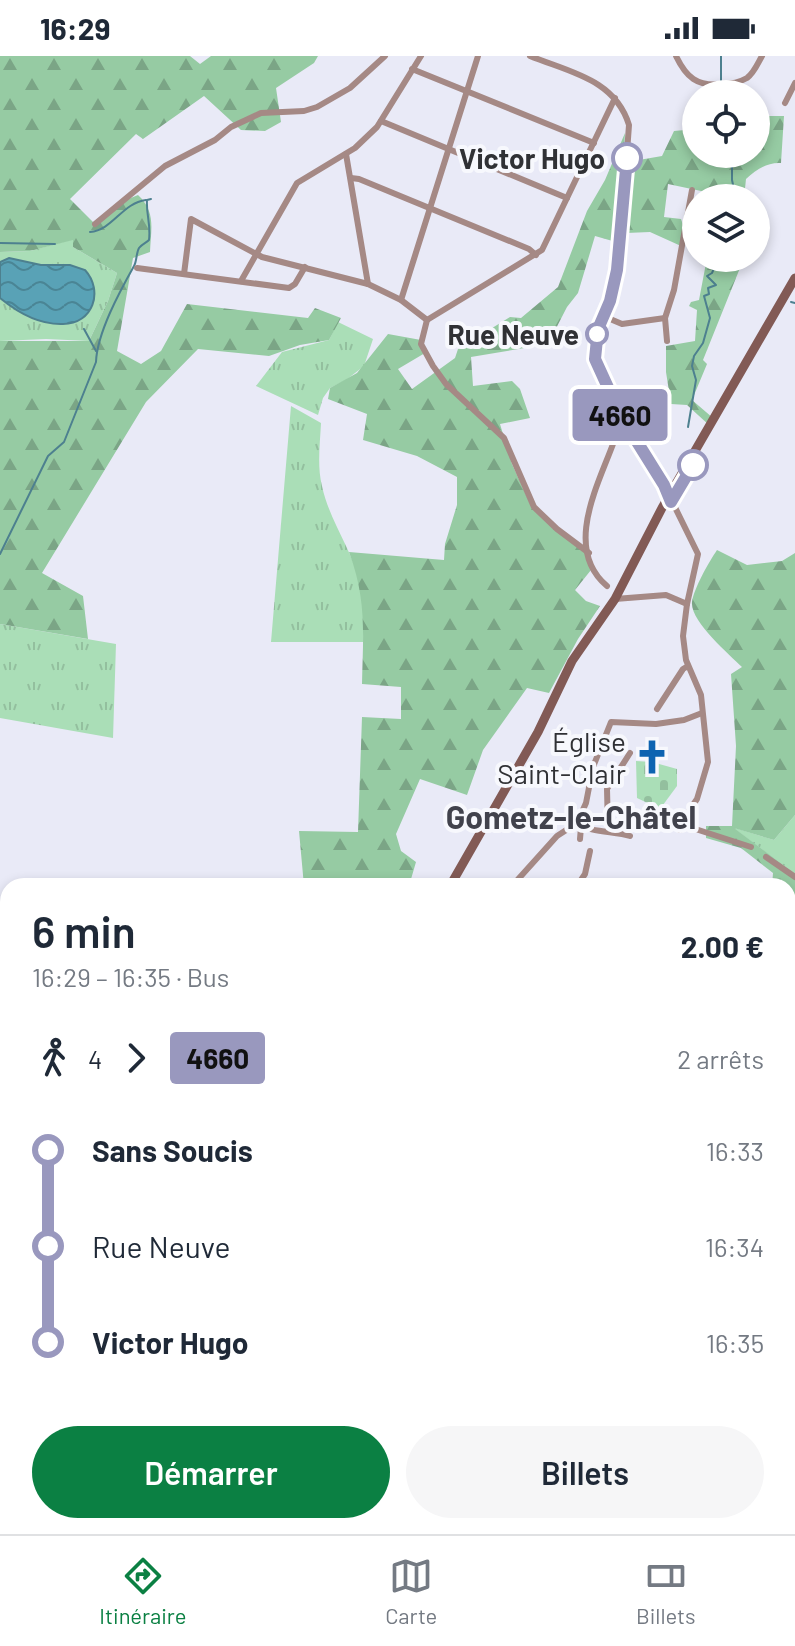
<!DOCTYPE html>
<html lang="fr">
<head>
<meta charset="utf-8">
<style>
	:root { --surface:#fff; --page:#f6f6f7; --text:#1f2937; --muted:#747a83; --line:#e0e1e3; --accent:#0b8043 }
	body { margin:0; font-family:Barlow,sans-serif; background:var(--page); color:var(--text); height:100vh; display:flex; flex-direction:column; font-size:30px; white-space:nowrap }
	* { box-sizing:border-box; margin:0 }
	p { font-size:26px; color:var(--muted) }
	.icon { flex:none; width:44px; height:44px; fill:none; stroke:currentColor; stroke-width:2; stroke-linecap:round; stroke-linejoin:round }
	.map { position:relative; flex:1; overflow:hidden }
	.details { position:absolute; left:0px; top:822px; width:796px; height:656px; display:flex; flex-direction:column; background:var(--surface); border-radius:24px 24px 0 0; box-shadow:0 4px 12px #0003 }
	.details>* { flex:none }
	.badge { padding:0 16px; border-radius:6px; font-size:28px; line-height:52px }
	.controls { position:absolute; left:682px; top:24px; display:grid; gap:16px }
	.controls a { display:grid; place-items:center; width:88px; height:88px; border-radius:50%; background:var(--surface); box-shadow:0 4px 12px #0003; font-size:40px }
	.map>.badge { position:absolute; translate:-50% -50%; box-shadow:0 0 0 4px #fff }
	.legs { display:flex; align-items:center; gap:12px; height:88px; padding:0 32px; font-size:26px }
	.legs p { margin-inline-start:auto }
	.head { display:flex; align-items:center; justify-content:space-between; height:136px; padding:0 32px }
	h1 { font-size:44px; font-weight:600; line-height:60px }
	.cta { display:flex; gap:16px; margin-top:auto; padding:16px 32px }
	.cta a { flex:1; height:92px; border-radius:48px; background:var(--accent); color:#fff; font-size:32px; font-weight:600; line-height:92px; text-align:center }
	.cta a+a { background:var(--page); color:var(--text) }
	ul { padding:0 32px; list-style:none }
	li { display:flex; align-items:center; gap:28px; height:96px; font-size:30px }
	li i { display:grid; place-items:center; width:12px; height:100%; margin:0 10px; background:currentColor }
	li i::after { content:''; width:20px; height:20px; margin:-10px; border:6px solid; border-radius:50%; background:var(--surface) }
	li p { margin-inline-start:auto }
	li:first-child i { background:linear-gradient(#0000 50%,currentColor 0) }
	li:last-child i { background:linear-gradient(currentColor 50%,#0000 0) }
	.status { display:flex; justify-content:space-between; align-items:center; height:56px; padding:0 40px; background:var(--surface); direction:ltr }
	.status svg { height:22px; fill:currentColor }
	.tabs { display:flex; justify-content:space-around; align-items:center; height:112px; border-top:2px solid var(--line); background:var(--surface); font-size:22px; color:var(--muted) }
	.tabs a { display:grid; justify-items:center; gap:4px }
	.tabs .current { color:var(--accent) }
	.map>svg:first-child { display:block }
</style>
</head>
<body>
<div class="status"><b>16:29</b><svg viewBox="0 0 49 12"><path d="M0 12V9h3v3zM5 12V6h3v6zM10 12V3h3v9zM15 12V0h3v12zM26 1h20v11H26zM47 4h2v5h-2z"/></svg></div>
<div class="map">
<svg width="795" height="1478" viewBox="0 0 795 1478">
	<defs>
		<pattern id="grass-tufts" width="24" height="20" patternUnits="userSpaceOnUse" patternTransform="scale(2)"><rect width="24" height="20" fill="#aadeb7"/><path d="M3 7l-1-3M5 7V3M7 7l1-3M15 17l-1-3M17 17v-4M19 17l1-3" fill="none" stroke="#93bf9e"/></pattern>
		<pattern id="forest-firs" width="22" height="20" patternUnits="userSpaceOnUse" patternTransform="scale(2)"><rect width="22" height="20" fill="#96cba3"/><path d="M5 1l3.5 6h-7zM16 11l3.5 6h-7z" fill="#7ba586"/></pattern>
		<pattern id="cemetery-stones" width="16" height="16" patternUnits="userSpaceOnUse" patternTransform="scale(2)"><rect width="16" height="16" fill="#aadeb7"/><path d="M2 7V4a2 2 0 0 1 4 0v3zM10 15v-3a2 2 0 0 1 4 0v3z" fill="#93bf9e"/></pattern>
		<pattern id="water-waves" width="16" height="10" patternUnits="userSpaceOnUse" patternTransform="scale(2)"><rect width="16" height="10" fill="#59a2b6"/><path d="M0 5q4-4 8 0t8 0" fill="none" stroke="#4a8595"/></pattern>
	</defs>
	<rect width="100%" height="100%" fill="#e9eaf7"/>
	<g fill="url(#grass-tufts)">
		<path d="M74,183L73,191L117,217L108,245L89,285L46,283L0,285V196L30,195Z"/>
		<path d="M338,266L373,283L364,310L346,324L330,332L323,342L318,359L256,330L282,296L329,284Z"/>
		<path d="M291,350L321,367C320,388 317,410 322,430C329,463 350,491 359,523C365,543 364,565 363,586H271Z"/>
		<path d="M0,568L116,588L113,682L0,662Z"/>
		<path d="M795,759V818L732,771L774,784Z"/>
	</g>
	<g fill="url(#forest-firs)">
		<path d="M0,0H190L200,8L211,0H318L314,7L276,32L281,66L265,75L241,74L204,40L143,83L136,78L70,143L95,168L126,144L138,139C156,156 151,172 150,196L133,202L117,295L141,308L161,295L187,248L308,262L315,252L341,262L329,284L300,289L269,300L198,293L146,346L42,517L83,540L88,583L0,568V285H89L108,245L117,217L73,191V184L30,195L0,196Z"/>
		<path d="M756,48L759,60H784L781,107C767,106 756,114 746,123L744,142H720V139L668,128L664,161L681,163L684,172L681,190L650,176L626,177L633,105L662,100L674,75L696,73V98H756Z"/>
		<path d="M625,77L619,177L616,186L595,180L578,237L567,251L548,288L471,301L473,330L512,325L520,333L530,362L500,368L512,408L532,452L584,495L591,514L575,534L586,545L600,550L578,583L549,637L527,632L483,694L467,739L420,723L396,778L401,795L416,806L409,830H304L299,775L358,776L362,661L401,663V631L362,628C363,579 367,544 349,496L444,504L445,488L457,449V421L417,400L363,384L367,358L328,343L330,332L357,317L388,278L421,284L425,297L398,313L412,333L455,302L458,293L510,261L521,262L558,231L587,155L605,124Z"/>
		<path d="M707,202H740V212L703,304L707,308L692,344L713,362L709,369L687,349L671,348L666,316V290L695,285L697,254L689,250L691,246L699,244Z"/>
		<path d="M717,494L747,509L782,505L795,497V759L774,784L734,772L795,818V1053L788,1051V830H772L773,817L741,792L706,782V770H732L736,690L731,618L742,611C729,598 690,565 692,546C694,532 709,506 717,494Z"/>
	</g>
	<path fill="url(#cemetery-stones)" d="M636,705L652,706L677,713V730L660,753L637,742Z"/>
	<path fill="url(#water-waves)" stroke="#4d808f" stroke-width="2" d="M9,202L41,209H70L85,214C104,235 93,268 63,268C39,269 17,256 0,242V206Z"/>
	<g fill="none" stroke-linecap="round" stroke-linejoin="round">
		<g stroke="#4d808f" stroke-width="2">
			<path d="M721,24V0"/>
			<path d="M721,34L722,38"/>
			<path d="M732,98V124L736,142"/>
			<path d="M90,176C113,174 122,147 146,144"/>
			<path d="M0,187L55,188"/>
			<path d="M791,246L795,247"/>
			<path d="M84,273L96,295"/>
			<path d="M688,371L696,324L692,310L694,300L703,287L710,262L704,240L709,238L708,232L716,229L707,220L712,217L715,210L724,211L726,205L724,202"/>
			<path d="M0,498L48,400L64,386L96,306C97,277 120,235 134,210C137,205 136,197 139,192C142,188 146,187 149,184C151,167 146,159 147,144L151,143"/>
		</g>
		<g stroke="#a58985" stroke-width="6">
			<path d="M530,0C569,16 615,23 629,69L619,205L612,236L596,280L595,303L621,360L664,429L698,498L687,548L683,580L686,604L701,639L708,706L697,743L680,768V774"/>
			<path d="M676,0C686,21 697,31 722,28C730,28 740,26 747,22C754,17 758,7 762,0"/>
			<path d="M412,13L594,87"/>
			<path d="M785,47L795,27"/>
			<path d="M381,65L567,142"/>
			<path d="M346,98L368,228"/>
			<path d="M351,122L359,123L529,193L536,199"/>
			<path d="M95,168L165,110L215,84L231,71L261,57L304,55L317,51L350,32L385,0"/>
			<path d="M137,212L289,232L295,228L305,211"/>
			<path d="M184,218L191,163L262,201L368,228L401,244L427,264"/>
			<path d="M241,225L297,127L355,92L377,71L421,0"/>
			<path d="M401,244L478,0"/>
			<path d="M603,260L622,268L665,262"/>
			<path d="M427,264L542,194L615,42"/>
			<path d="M427,264L421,288L433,310L446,328L504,382L534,451L557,473L589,497"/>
			<path d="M667,285L665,262L674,234L692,134"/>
			<path d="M607,530C563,493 598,429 613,388C616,378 616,367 619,357"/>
			<path d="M615,543L666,539L687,548"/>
			<path d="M657,653L683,613L688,610"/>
			<path d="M577,767C590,777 615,775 630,780"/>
			<path d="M680,768L751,791"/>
			<path d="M608,774L607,733L630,697"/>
			<path d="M580,783L581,771"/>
			<path d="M766,801L795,821"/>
			<path d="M512,830L557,780L577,767L586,747L593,711L611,666L656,668L684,664L702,657"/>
			<path d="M577,830L585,818L590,795"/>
			<path d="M0,876L8,875"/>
			<path d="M788,1056L795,1059"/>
			<path d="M788,1130L795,1134"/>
		</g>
		<path stroke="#a58985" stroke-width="8" d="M0,984L8,993"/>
		<g stroke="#825a55" stroke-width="9">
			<path d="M450,830L538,676L572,605L615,543L662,452L795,222"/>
			<path d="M93,1478L95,1470"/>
		</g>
		<g stroke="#683934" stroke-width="10">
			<path d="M788,1314H795"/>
			<path d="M788,1324L795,1323"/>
			<path d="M621,1478L628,1470"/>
			<path d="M633,1478L640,1470"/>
		</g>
	</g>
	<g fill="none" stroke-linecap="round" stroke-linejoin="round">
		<g stroke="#fff" stroke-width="18">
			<path id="line-1" d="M627,102L617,214L610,245L598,273L595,303L621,360L664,429L671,446L693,409"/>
		</g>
		<use href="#line-1" stroke="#9998be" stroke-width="12"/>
	</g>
	<defs>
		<g id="church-bare" transform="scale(2.76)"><path d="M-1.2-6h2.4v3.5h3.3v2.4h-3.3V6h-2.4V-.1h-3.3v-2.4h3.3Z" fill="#0d63b1" stroke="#f7f8fd" stroke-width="2.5" paint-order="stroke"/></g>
	</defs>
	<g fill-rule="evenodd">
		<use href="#church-bare" x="652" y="701"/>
	</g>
	<g fill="#fff" stroke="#9998be" stroke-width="4">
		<circle cx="627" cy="102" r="14"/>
		<circle cx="597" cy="278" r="10"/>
		<circle cx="693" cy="409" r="14"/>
	</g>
	<g text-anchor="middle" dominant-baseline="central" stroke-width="8" stroke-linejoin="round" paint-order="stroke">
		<g font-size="28" font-weight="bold" fill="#303135" stroke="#f7f8fd" text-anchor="end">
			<text x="605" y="102">Victor Hugo</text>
			<text x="579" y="278">Rue Neuve</text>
		</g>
		<g font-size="28" fill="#303135" stroke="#f7f8fd" text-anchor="end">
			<text x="626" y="685">Église<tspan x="626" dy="32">Saint-Clair</tspan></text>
		</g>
		<g font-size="32" font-weight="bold" fill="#41424c" stroke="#f7f8fd">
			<text x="571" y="760">Gometz-le-Châtel</text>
		</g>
	</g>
</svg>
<div class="controls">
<a><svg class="icon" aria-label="locate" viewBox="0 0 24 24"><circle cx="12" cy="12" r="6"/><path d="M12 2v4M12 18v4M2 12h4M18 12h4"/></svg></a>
<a><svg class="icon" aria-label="layers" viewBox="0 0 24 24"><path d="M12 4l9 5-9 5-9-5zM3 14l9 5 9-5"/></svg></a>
</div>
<b class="badge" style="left:620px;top:359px;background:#9998be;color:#111">4660</b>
<section class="details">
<div class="head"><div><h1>6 min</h1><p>16:29 – 16:35 · Bus</p></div><b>2.00 €</b></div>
<div class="legs"><svg class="icon" aria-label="walk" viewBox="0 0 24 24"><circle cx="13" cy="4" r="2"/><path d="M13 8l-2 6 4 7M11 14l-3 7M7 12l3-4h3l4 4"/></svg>4<svg class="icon" aria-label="forward" viewBox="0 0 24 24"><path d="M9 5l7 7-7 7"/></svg><b class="badge" style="background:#9998be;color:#111">4660</b><p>2 arrêts</p></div>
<ul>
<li><i style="color:#9998be"></i><b>Sans Soucis</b><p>16:33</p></li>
<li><i style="color:#9998be"></i><span>Rue Neuve</span><p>16:34</p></li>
<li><i style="color:#9998be"></i><b>Victor Hugo</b><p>16:35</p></li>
</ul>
<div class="cta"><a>Démarrer</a><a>Billets</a></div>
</section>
</div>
<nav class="tabs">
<a class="current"><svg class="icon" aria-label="directions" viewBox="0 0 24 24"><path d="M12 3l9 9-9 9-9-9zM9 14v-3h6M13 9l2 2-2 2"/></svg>Itinéraire</a>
<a><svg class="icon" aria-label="map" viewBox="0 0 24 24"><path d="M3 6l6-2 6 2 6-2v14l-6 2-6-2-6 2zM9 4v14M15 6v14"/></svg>Carte</a>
<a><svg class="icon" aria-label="tickets" viewBox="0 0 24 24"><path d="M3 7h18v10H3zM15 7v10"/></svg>Billets</a>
</nav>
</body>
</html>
